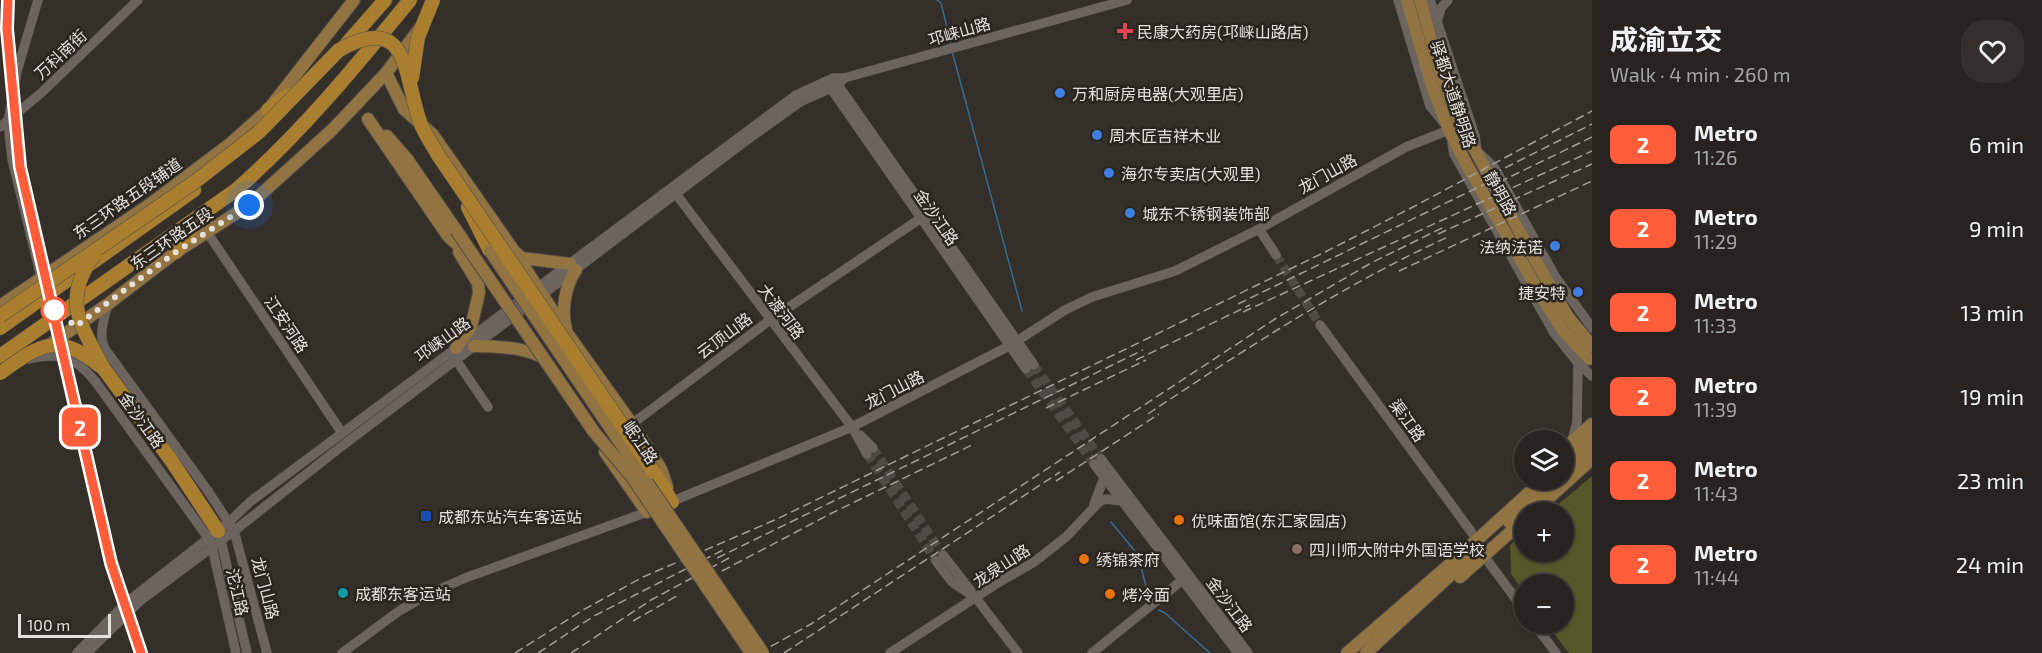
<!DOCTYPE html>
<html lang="en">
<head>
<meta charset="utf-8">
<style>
	:root { --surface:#282320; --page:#342f2d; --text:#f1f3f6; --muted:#a5a4a5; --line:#44403e }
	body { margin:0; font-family:"Exo 2","Noto Sans SC",sans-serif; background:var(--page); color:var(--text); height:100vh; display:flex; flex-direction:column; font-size:22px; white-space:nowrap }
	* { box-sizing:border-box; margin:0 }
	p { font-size:20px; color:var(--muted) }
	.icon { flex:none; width:33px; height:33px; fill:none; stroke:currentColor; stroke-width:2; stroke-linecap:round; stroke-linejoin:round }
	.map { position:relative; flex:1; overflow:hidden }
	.side { display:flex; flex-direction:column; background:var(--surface); width:450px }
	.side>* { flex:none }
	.badge { padding:0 12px; border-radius:9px; font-size:21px; line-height:39px }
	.tools { position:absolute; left:1514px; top:430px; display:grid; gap:12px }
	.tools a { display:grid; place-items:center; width:60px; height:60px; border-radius:50%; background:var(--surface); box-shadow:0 2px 4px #0004,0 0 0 2px var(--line); font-size:30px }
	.scale { position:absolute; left:18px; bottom:15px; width:93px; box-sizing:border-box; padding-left:6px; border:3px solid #e4e0dd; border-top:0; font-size:16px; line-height:21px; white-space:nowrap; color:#e4e0dd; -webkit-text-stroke:4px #2b2520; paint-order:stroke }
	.you { position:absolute; width:30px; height:30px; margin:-15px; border:4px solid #fff; border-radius:50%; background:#1a73e8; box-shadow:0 0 0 9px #1a73e833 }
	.map>.badge { position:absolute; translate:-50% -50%; box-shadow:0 0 0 3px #fff }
	.round { display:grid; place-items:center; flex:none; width:63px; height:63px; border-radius:24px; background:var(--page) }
	.overview { display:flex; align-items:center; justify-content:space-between; height:102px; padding:0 18px }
	h1 { font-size:28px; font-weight:700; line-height:45px }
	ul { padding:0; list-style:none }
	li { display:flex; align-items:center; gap:18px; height:84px; padding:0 18px }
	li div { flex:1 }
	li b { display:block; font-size:22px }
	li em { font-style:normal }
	li .badge { min-width:66px; font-weight:700; text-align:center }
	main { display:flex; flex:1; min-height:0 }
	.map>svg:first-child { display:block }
</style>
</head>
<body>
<main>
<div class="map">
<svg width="1592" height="653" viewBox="0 0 1592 653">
	<rect width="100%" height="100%" fill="#352f2a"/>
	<path fill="#555729" d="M1592,476V653H1569L1547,624H1563V585H1524V592L1511,574L1510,545L1524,533V552H1563V513H1548Z"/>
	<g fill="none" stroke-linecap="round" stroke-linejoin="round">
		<g stroke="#346e93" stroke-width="1.5">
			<path d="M937,0L941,3L951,44"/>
			<path d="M952,51L1022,311"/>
			<path d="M1111,522L1138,555L1149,598"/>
			<path d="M1159,610L1165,613L1210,653"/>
		</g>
		<g stroke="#4f4a45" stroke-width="9" stroke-dasharray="9 4.5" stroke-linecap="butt">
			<path d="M1276,255L1320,325"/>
			<path d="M1034,365L1101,459"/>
			<path d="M1026,369L1094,464"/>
			<path d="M873,448L943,555"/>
			<path d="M867,454L936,561"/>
		</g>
		<g stroke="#514b47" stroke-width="10">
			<g id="minor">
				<path d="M38,0L17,71L8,122L12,159L41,277"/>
				<path d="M1398,0L1430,106L1444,123"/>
				<path d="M1430,0L1475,136L1477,151L1494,167L1555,276L1592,328"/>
				<path d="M1437,22L1441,8L1448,0"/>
				<path d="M836,82L1034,365"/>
				<path d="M827,83L1026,369"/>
				<path d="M0,127L40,94L138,0"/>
				<path d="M1452,143L1454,154L1554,333L1578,363L1592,376"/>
				<path d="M673,190L852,427L867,454"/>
				<path d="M1259,229L1276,255"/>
				<path d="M207,232L342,433"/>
				<path d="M108,304C104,319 98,335 105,349L208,491L234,531L267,653"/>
				<path d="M1320,325L1472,533"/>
				<path d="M28,359C61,352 74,356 95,381L209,539L212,547L236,653"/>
				<path d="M456,360L488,407"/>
				<path d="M632,424L770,320L927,214"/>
				<path d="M860,435L873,448"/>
				<path d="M1572,441L1577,422L1578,363"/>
				<path d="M1101,459L1248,653"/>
				<path d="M1094,464L1238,653"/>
				<path d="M668,503L852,427L1009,346L1065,310L1092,297L1175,271L1259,229L1406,147L1449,130"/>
				<path d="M1094,504L1104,478"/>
				<path d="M220,536L247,653"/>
				<path d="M943,555L971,591"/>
				<path d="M1484,556L1524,610"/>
				<path d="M936,561L952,582L976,598L1018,653"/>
				<path d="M1534,624L1556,653"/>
				<path d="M77,653L127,602L228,523L251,501L796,95L833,78H844L1127,0"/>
				<path d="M87,653L140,601L234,531L338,449L747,140L800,102L838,85L844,78"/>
				<path d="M342,653L399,611L427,595L465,578L650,511"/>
				<path d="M890,653L996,584L1034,562L1066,537L1100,501L1106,499L1121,501"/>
				<path d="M1092,653L1186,577"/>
			</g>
		</g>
		<g stroke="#514b47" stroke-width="14">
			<g id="major">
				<path d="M1407,0L1432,86L1449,130L1467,165L1539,292L1562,329L1589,359"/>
				<path d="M1420,0L1443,81L1458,119L1530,251L1568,317L1592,346"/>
				<path d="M386,73L404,109L433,135L514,251L567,333L632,424L661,469L667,487"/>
				<path d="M368,119L448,236L471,257"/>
				<path d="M387,136L407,159L456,230"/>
				<path d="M516,253L522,258L570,264"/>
				<path d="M0,306L149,205L231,143L268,110L354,0"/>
				<path d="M566,329C561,312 565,285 576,270"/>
				<path d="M474,346C494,346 521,347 540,356"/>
				<path d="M45,348L108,304L176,252L249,205L333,129L386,73L420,28"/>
				<path d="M456,348L471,327L479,293L478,283L459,252"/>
				<path d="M1563,450L1592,424"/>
				<path d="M605,452L647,512"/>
				<path d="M1563,461L1592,434"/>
				<path d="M1563,473L1592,446"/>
				<path d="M1532,513L1592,459"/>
				<path d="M1509,522L1555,480"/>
				<path d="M1460,577L1524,520"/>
				<path d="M1347,653L1457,558L1543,480"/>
				<path d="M1366,653L1472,555"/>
			</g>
		</g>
		<g stroke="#514b47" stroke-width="15">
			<g id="highway">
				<path d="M342,49L385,0"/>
				<path d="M268,110L289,95"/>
				<path d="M468,207L490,251"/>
				<path d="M176,252L194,223"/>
				<path d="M0,328L194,190"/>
				<path d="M0,356L236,190C301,133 355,67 410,0"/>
				<path d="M104,369L171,460L218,531"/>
				<path d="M654,472L672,502"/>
			</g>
		</g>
		<use href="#minor" stroke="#6c655f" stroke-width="9"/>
		<use href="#major" stroke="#917442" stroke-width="12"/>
		<use href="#highway" stroke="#a97e2f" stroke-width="14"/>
		<g stroke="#a39e9a" stroke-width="1.5" stroke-dasharray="9 4.5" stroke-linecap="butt">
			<path d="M1481,180L1592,124"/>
			<path d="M1487,188L1592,137"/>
			<path d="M1438,234L1592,164"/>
			<path d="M1399,271L1592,181"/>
			<path d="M1238,304L1491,181"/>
			<path d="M1243,312L1592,151"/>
			<path d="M1136,360L1250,305"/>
			<path d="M1046,408L1146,360"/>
			<path d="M1148,414C1245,349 1343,285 1450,236"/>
			<path d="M1056,481L1159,414"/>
			<path d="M717,558L1143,350"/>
			<path d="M722,571L832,513L974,444"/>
			<path d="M633,621L680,594"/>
			<path d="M515,653L583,610L643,577L777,519L1327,251L1413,207L1592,111"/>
			<path d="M538,653L594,616L723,550"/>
			<path d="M571,653L651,600L729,558"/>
			<path d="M759,653L811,624L1275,319L1371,263L1444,227"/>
			<path d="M784,653L1060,472"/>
		</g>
		<g stroke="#514b47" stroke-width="14" stroke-linecap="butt">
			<g id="major-bridge">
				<path d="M456,230L594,432L632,477L751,653"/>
				<path d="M490,251L763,653"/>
			</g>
		</g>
		<g stroke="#514b47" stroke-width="15" stroke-linecap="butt">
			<g id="highway-bridge">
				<path d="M412,78L418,37L433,0"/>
				<path d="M94,255C61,301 81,325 104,369"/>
				<path d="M0,316L196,181L259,132L339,50C410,10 404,77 420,122C424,133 432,144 438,155L654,472"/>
				<path d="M0,373C40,345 56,331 100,366"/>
			</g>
		</g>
		<use href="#major-bridge" stroke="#917442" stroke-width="12"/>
		<use href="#highway-bridge" stroke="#a97e2f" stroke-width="14"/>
	</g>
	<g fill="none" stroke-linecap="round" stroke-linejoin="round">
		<g stroke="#fff" stroke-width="14">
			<path id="line" d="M8,0L7,29L20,167L111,563L141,653"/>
		</g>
		<use href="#line" stroke="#ff5c39" stroke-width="9"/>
		<path stroke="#e4e0dd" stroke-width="6" stroke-dasharray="0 10.8" d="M54,310L76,326L176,252L249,205"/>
	</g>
	<path fill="#e0444e" stroke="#2b2520" stroke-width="2" d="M1122 22h6v6h6v6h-6v6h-6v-6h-6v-6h6z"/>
	<g fill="#3f7fe0" stroke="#2b2520" stroke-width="2">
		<circle cx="1060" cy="93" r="6"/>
		<circle cx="1097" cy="135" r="6"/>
		<circle cx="1109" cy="173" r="6"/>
		<circle cx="1130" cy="213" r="6"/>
		<circle cx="1555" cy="246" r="6"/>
		<circle cx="1578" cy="292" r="6"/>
	</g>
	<circle fill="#fff" stroke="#ff5c39" stroke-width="3" cx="54" cy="310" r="12"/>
	<rect fill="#1a4fb4" stroke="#2b2520" stroke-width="2" x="420" y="510" width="12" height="12" rx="3"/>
	<g fill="#e8710a" stroke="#2b2520" stroke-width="2">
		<circle cx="1179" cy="520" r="6"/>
		<circle cx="1084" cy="559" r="6"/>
		<circle cx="1110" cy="594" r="6"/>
	</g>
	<circle fill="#8d6e63" stroke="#2b2520" stroke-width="2" cx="1297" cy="549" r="6"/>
	<circle fill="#0f9aa8" stroke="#2b2520" stroke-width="2" cx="343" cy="593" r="6"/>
	<g text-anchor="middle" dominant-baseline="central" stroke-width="5" stroke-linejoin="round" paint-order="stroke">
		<g font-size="16" fill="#e4e0dd" stroke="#2b2520">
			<text transform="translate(959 31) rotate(-16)">邛崃山路</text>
			<text transform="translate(60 54) rotate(-43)">万科南街</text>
			<text transform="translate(1454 94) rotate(72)">驿都大道静明路</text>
			<text transform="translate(1327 173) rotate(-29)">龙门山路</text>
			<text transform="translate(1501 193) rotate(61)">静明路</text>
			<text transform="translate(127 198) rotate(-35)">东三环路五段辅道</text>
			<text transform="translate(937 217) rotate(55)">金沙江路</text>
			<text transform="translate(171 238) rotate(-35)">东三环路五段</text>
			<text transform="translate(782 311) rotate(53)">大渡河路</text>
			<text transform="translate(287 324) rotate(56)">江安河路</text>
			<text transform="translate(724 335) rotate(-37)">云顶山路</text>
			<text transform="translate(442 339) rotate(-36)">邛崃山路</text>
			<text transform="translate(894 389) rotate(-27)">龙门山路</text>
			<text transform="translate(142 420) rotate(54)">金沙江路</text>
			<text transform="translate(1408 420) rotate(54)">渠江路</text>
			<text transform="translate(641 442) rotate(56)">岷江路</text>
			<text transform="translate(1001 565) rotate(-33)">龙泉山路</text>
			<text transform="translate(266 588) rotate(75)">龙门山路</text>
			<text transform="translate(238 592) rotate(77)">沱江路</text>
			<text transform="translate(1230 604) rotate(53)">金沙江路</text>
		</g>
		<g font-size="16" fill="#e4e0dd" stroke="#2b2520" text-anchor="start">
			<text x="1137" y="31">民康大药房(邛崃山路店)</text>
			<text x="1072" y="93">万和厨房电器(大观里店)</text>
			<text x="1109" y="135">周木匠吉祥木业</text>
			<text x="1121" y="173">海尔专卖店(大观里)</text>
			<text x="1142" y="213">城东不锈钢装饰部</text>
			<text x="1543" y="246" text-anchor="end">法纳法诺</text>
			<text x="1566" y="292" text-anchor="end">捷安特</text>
			<text x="438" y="516">成都东站汽车客运站</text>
			<text x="1191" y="520">优味面馆(东汇家园店)</text>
			<text x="1309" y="549">四川师大附中外国语学校</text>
			<text x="1096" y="559">绣锦茶府</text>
			<text x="355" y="593">成都东客运站</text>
			<text x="1122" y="594">烤冷面</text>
		</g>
	</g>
</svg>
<div class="tools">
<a><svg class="icon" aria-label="layers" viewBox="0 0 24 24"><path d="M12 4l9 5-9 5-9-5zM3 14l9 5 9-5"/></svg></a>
<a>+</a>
<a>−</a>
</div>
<div class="scale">100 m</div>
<div class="you" style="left:249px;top:205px"></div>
<b class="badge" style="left:80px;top:427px;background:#ff5c39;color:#fff">2</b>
</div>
<section class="side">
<div class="overview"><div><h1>成渝立交</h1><p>Walk · 4 min · 260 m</p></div><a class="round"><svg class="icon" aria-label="heart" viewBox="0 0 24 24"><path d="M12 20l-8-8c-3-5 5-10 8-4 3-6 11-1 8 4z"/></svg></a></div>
<ul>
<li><span class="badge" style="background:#ff5c39;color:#fff">2</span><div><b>Metro</b><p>11:26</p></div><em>6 min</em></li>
<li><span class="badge" style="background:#ff5c39;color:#fff">2</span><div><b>Metro</b><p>11:29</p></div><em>9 min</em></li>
<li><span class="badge" style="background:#ff5c39;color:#fff">2</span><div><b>Metro</b><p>11:33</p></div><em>13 min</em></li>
<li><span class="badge" style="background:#ff5c39;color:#fff">2</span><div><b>Metro</b><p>11:39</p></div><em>19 min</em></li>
<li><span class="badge" style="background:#ff5c39;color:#fff">2</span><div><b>Metro</b><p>11:43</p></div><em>23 min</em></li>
<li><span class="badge" style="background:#ff5c39;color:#fff">2</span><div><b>Metro</b><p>11:44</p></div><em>24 min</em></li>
</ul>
</section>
</main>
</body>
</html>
